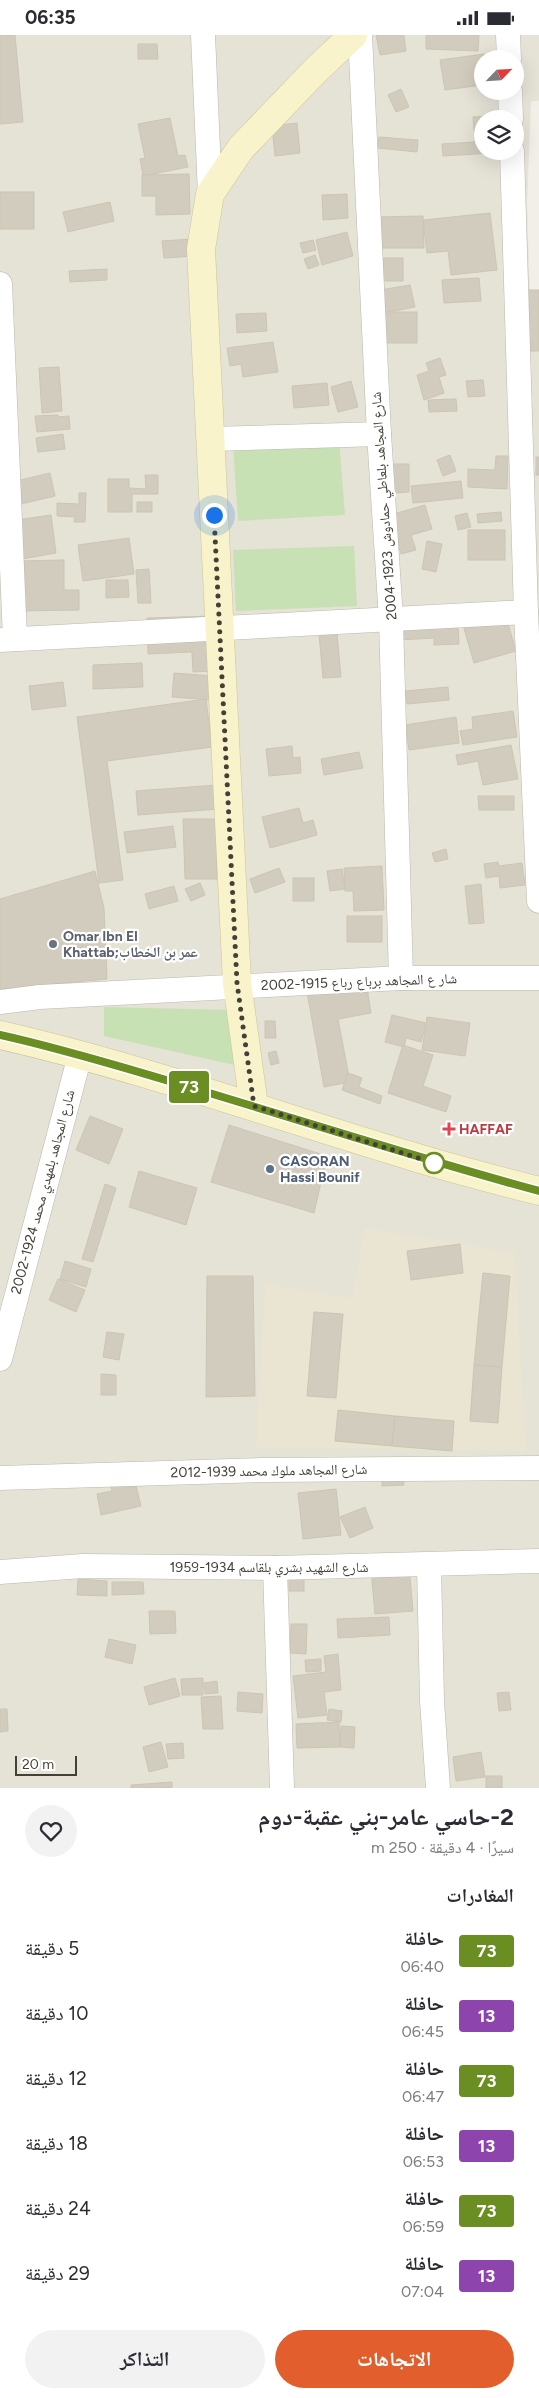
<!DOCTYPE html>
<html lang="ar">
<head>
<meta charset="utf-8">
<style>
	:root { --surface:#fff; --page:#f2f2f3; --text:#2b2b33; --muted:#7c7c81; --accent:#e25e2d }
	body { margin:0; font-family:Figtree,"Noto Naskh Arabic",sans-serif; background:var(--page); color:var(--text); direction:rtl; height:100vh; display:flex; flex-direction:column; font-size:19px; white-space:nowrap }
	* { box-sizing:border-box; margin:0 }
	p { font-size:16px; color:var(--muted) }
	.icon { flex:none; width:28px; height:28px; fill:none; stroke:currentColor; stroke-width:2; stroke-linecap:round; stroke-linejoin:round }
	.map { position:relative; height:1753px; overflow:hidden; direction:ltr }
	.sheet { display:flex; flex-direction:column; background:var(--surface); flex:1 }
	.sheet>* { flex:none }
	.badge { padding:0 10px; border-radius:4px; font-size:18px; line-height:32px }
	.needle { width:32px; rotate:65deg }
	.controls { position:absolute; left:474px; top:15px; display:grid; gap:10px }
	.controls a { display:grid; place-items:center; width:50px; height:50px; border-radius:50%; background:var(--surface); box-shadow:0 5px 20px #0002; font-size:25px }
	.scale { position:absolute; left:15px; bottom:12px; width:62px; box-sizing:border-box; padding-left:5px; border:2px solid #444037; border-top:0; font-size:14px; line-height:18px; white-space:nowrap; color:#444037; -webkit-text-stroke:4px #fff; paint-order:stroke }
	.you { position:absolute; width:25px; height:25px; margin:-12px; border:4px solid #fff; border-radius:50%; background:#1a73e8; box-shadow:0 0 0 8px #1a73e833 }
	.map>.badge { position:absolute; translate:-50% -50%; box-shadow:0 0 0 2px #fff }
	h2 { padding:0 25px; font-size:19px; line-height:45px }
	.round { display:grid; place-items:center; flex:none; width:52px; height:52px; border-radius:26px; background:var(--page) }
	.summary { display:flex; align-items:center; justify-content:space-between; height:85px; padding:0 25px }
	h1 { font-size:24px; font-weight:700; line-height:38px }
	.cta { display:flex; gap:10px; margin-top:auto; padding:10px 25px }
	.cta a { flex:1; height:58px; border-radius:30px; background:var(--accent); color:#fff; font-size:20px; font-weight:700; line-height:58px; text-align:center }
	.cta a+a { background:var(--page); color:var(--text) }
	ul { padding:0; list-style:none }
	li { display:flex; align-items:center; gap:15px; height:65px; padding:0 25px }
	li div { flex:1 }
	li b { display:block; font-size:19px }
	li em { font-style:normal }
	li .badge { min-width:55px; font-weight:700; text-align:center }
	.status { display:flex; justify-content:space-between; align-items:center; height:35px; padding:0 25px; background:var(--surface); direction:ltr }
	.status svg { height:14px; fill:currentColor }
	.map>svg:first-child { display:block }
</style>
</head>
<body>
<div class="status"><b>06:35</b><svg viewBox="0 0 49 12"><path d="M0 12V9h3v3zM5 12V6h3v6zM10 12V3h3v9zM15 12V0h3v12zM26 1h20v11H26zM47 4h2v5h-2z"/></svg></div>
<div class="map">
<svg width="539" height="1753" viewBox="0 0 539 1753">
	<rect width="100%" height="100%" fill="#f1efe7"/>
	<path fill="#e5e2d6" fill-rule="evenodd" d="M0,0H539V66H531L527,170L530,265L539,266V1753H0ZM482,24H515V56H482ZM482,84H515V116H482Z"/>
	<path fill="#e9e5d2" d="M365,1193L515,1218L526,1416L256,1413L265,1249L352,1263Z"/>
	<g fill="#c8e1b4">
		<path d="M339,405L345,480L238,486L233,411Z"/>
		<path d="M354,511L357,571L236,576L233,515Z"/>
		<path d="M104,972L234,975L235,1030L104,1001Z"/>
	</g>
	<g fill="#d2ccbe" stroke="#ccc5b2">
		<path d="M0,0H15L23,87L0,89Z"/>
		<path d="M376,0H404L406,16L380,20Z"/>
		<path d="M426,0H479L478,16L426,14Z"/>
		<path d="M138,9H157L158,24H138Z"/>
		<path d="M484,19L482,50L445,55L440,25Z"/>
		<path d="M401,54L409,72L396,77L388,60Z"/>
		<path d="M488,81V84H482V116L491,118L443,121L442,109L475,107L473,82Z"/>
		<path d="M170,83L178,121L185,120L188,132L143,141L140,124L145,123L138,89Z"/>
		<path d="M297,88L300,118L275,121L272,91Z"/>
		<path d="M379,102L418,105L417,117L378,113Z"/>
		<path d="M189,139L190,179L156,180V161H142V140Z"/>
		<rect x="0" y="157" width="34" height="37"/>
		<path d="M347,159L348,183L323,185L322,160Z"/>
		<path d="M110,167L114,186L68,197L63,177Z"/>
		<path d="M490,178L497,235L451,240L448,216L427,218L423,185Z"/>
		<path d="M423,181L424,213H379L378,182Z"/>
		<path d="M347,197L353,221L322,230L316,205Z"/>
		<path d="M192,204L194,221L164,223L162,206Z"/>
		<path d="M313,205L316,215L303,218L300,208Z"/>
		<path d="M315,220L319,230L308,234L304,224Z"/>
		<rect x="382" y="223" width="21" height="23"/>
		<path d="M107,234V245L70,247L69,236Z"/>
		<path d="M479,243L481,266L444,268L442,245Z"/>
		<path d="M410,250L415,272L384,278L380,255Z"/>
		<path d="M528,255H539V316H530Z"/>
		<rect x="383" y="277" width="34" height="31"/>
		<path d="M266,278L267,296L237,298L236,279Z"/>
		<path d="M273,307L278,337L243,342L241,329L230,331L227,313Z"/>
		<path d="M440,323L446,340L439,342L444,358L424,365L417,340L429,336L426,328Z"/>
		<path d="M59,332L62,376L42,378L39,333Z"/>
		<path d="M483,345L485,361L468,362L466,346Z"/>
		<path d="M351,346L358,372L338,377L331,352Z"/>
		<path d="M327,348L329,370L294,373L292,351Z"/>
		<path d="M456,364L457,376L429,377L428,365Z"/>
		<path d="M58,380V382L69,381L70,394L37,397L35,381Z"/>
		<path d="M63,399L65,414L38,417L36,403Z"/>
		<path d="M450,420L456,436L443,441L437,425Z"/>
		<path d="M496,421H508L507,454L468,452V434L495,435Z"/>
		<rect x="536" y="422" width="3" height="18"/>
		<path d="M393,429H409V457L394,458Z"/>
		<path d="M50,438L55,461L21,469L16,446Z"/>
		<path d="M145,440H158V459H132V477H108V444H129V453L146,454Z"/>
		<path d="M461,446L463,463L413,468L411,451Z"/>
		<path d="M79,458H86L85,487H74L75,482L57,481V468L79,469Z"/>
		<rect x="137" y="467" width="15" height="10"/>
		<path d="M425,470L432,494L411,500L416,515L401,519L390,480Z"/>
		<path d="M501,477L502,486L478,488L477,479Z"/>
		<path d="M467,478L471,492L458,495L455,481Z"/>
		<path d="M51,480L56,518L22,524L17,485Z"/>
		<rect x="468" y="495" width="37" height="30"/>
		<path d="M129,503L134,539L83,546L78,510Z"/>
		<path d="M427,506L442,509L436,537L422,534Z"/>
		<path d="M64,525V555H79V575L18,576V526Z"/>
		<path d="M149,534L151,568H138L136,535Z"/>
		<path d="M106,545H128L129,562L106,563Z"/>
		<path d="M505,578L516,616L474,628L463,590Z"/>
		<path d="M212,581L214,636L193,637L192,617L148,619L147,583Z"/>
		<path d="M458,590L459,609L434,610V603L398,605V593Z"/>
		<path d="M337,598L341,642L323,643L319,599Z"/>
		<path d="M142,628L143,652L93,654V630Z"/>
		<path d="M174,638L213,641L211,665L172,662Z"/>
		<path d="M63,647L66,671L32,675L29,651Z"/>
		<path d="M448,652L449,665L407,669L405,656Z"/>
		<path d="M206,664L212,712L107,726L123,845L99,848L77,682Z"/>
		<path d="M513,676L517,702L463,710L460,696L473,694L472,682Z"/>
		<path d="M456,682L459,708L409,715L405,690Z"/>
		<path d="M511,710L518,744L483,750L478,726L458,730L456,720Z"/>
		<path d="M292,711L293,723L300,722L301,738L269,741L266,714Z"/>
		<path d="M359,717L363,733L324,740L321,724Z"/>
		<path d="M217,750L219,774L138,780L136,756Z"/>
		<path d="M478,761H514V775H479Z"/>
		<path d="M299,773L303,788L313,785L317,800L270,813L262,782Z"/>
		<path d="M183,784H216L217,844H185Z"/>
		<path d="M173,791L176,812L127,818L124,797Z"/>
		<path d="M446,814L448,824L435,827L432,818Z"/>
		<path d="M498,827L499,831L522,828L525,850L500,853L499,841L486,843L484,829Z"/>
		<path d="M382,831L384,875L354,876L353,856H345L344,833Z"/>
		<path d="M279,833L285,847L255,858L250,844Z"/>
		<path d="M342,834L345,854L330,856L327,836Z"/>
		<path d="M95,836L104,873L107,944L0,954V864Z"/>
		<rect x="293" y="843" width="21" height="23"/>
		<path d="M200,848L205,860L191,866L185,854Z"/>
		<path d="M481,849L484,888L469,889L465,851Z"/>
		<path d="M174,851L178,866L149,874L145,859Z"/>
		<rect x="347" y="881" width="35" height="26"/>
		<path d="M366,947L371,978L338,984L350,1047L324,1052L307,957Z"/>
		<path d="M392,980L426,988L421,1007L406,1003L404,1012L385,1007Z"/>
		<path d="M427,982L470,988L465,1021L422,1015Z"/>
		<path d="M265,986H275L276,1003H265Z"/>
		<path d="M403,1010L433,1020L423,1051L451,1061L446,1077L388,1058Z"/>
		<path d="M276,1016L279,1028L271,1030L268,1018Z"/>
		<path d="M348,1038L362,1043L359,1052L382,1061L380,1069L342,1055Z"/>
		<path d="M90,1081L123,1094L109,1129L76,1115Z"/>
		<path d="M229,1090L327,1121L314,1178L211,1147Z"/>
		<path d="M139,1136L197,1153L186,1190L129,1172Z"/>
		<path d="M105,1149L116,1153L93,1227L82,1224Z"/>
		<path d="M460,1209L463,1238L411,1245L407,1216Z"/>
		<path d="M65,1226L91,1234L86,1252L60,1244Z"/>
		<path d="M483,1238L510,1241L502,1332L474,1330Z"/>
		<path d="M207,1241H253L255,1361L206,1362Z"/>
		<path d="M58,1244L85,1255L76,1277L49,1265Z"/>
		<path d="M314,1277L343,1279L336,1363L307,1361Z"/>
		<path d="M107,1297L124,1299L119,1325L103,1322Z"/>
		<path d="M474,1330L502,1332L498,1388L470,1386Z"/>
		<path d="M101,1339L116,1340V1360H101Z"/>
		<path d="M338,1375L395,1381L392,1411L335,1406Z"/>
		<path d="M395,1381L454,1386L452,1416L392,1411Z"/>
		<path d="M403,1436L404,1450L382,1451V1438Z"/>
		<path d="M134,1443L141,1471L101,1480L97,1459L112,1456L110,1448Z"/>
		<path d="M336,1454L341,1500L303,1504L298,1458Z"/>
		<path d="M365,1472L373,1493L350,1503L340,1482Z"/>
		<path d="M409,1531L413,1576L375,1579L371,1534Z"/>
		<rect x="289" y="1539" width="15" height="17"/>
		<path d="M78,1544L107,1546V1561L77,1560Z"/>
		<path d="M112,1547H143L144,1559L112,1560Z"/>
		<path d="M149,1576H175L176,1598L150,1599Z"/>
		<path d="M389,1582L390,1600L338,1603L337,1584Z"/>
		<path d="M291,1589H307L306,1619L290,1618Z"/>
		<path d="M109,1604L136,1610L132,1629L105,1622Z"/>
		<path d="M338,1619L341,1655L324,1657L327,1680L298,1683L293,1641L326,1637L324,1621Z"/>
		<path d="M321,1624V1636L306,1637L305,1625Z"/>
		<path d="M175,1643L180,1661L149,1670L144,1652Z"/>
		<path d="M203,1643V1660H182L181,1644Z"/>
		<path d="M217,1646L218,1658L205,1659L204,1648Z"/>
		<path d="M238,1657L263,1659L262,1678L237,1676Z"/>
		<path d="M509,1657L511,1675L499,1676L497,1658Z"/>
		<path d="M221,1661L223,1694H203L201,1662Z"/>
		<path d="M0,1674H7L8,1696L0,1697Z"/>
		<path d="M329,1674L342,1676L341,1687L327,1685Z"/>
		<path d="M339,1687L340,1712L297,1713L296,1689Z"/>
		<path d="M341,1691L355,1692L354,1713L340,1712Z"/>
		<path d="M161,1707L168,1732L149,1737L143,1712Z"/>
		<path d="M183,1708L184,1723L168,1724L166,1709Z"/>
		<path d="M481,1717L485,1742L456,1746L453,1722Z"/>
		<rect x="486" y="1741" width="16" height="12"/>
		<path d="M172,1747V1753H131V1750Z"/>
	</g>
	<g fill="none" stroke-linecap="round" stroke-linejoin="round">
		<g stroke="#bcb8ab" stroke-width="25">
			<g id="minor">
				<path d="M203,0L210,159"/>
				<path d="M360,0L379,399L391,584L401,943"/>
				<path d="M508,0L509,24"/>
				<path d="M510,56L511,84"/>
				<path d="M512,116L526,577L539,866"/>
				<path d="M0,249L15,604"/>
				<path d="M210,404L379,399"/>
				<path d="M0,605L526,577"/>
				<path d="M0,967L40,962L401,943H539"/>
				<path d="M0,1324L80,1020"/>
				<path d="M0,1443L263,1435L539,1433"/>
				<path d="M429,1531L432,1666L438,1753"/>
				<path d="M275,1533L282,1753"/>
				<path d="M0,1537L83,1531L275,1533L539,1526"/>
			</g>
		</g>
		<g stroke="#ccc59b" stroke-width="29">
			<g id="secondary">
				<path d="M0,1000C139,1032 274,1080 411,1121C453,1134 496,1145 539,1156"/>
				<path d="M254,1071L237,948L201,214L210,159L241,113L315,36L353,0"/>
			</g>
		</g>
		<use href="#minor" stroke="#fff" stroke-width="24"/>
		<use href="#secondary" stroke="#f8f3ca" stroke-width="28"/>
	</g>
	<g fill="none" stroke-linecap="round" stroke-linejoin="round">
		<g stroke="#fff" stroke-width="11">
			<path id="line" d="M0,1000C59,1013 118,1031 176,1048C297,1084 417,1123 539,1156"/>
		</g>
		<use href="#line" stroke="#6b8e23" stroke-width="8"/>
		<path stroke="#444037" stroke-width="5" stroke-dasharray="0 9" d="M214,480L237,948L254,1071L434,1128"/>
	</g>
	<circle fill="#6b7280" stroke="#fff" stroke-width="2" cx="53" cy="909" r="5"/>
	<path fill="#e0444e" stroke="#fff" stroke-width="2" d="M446.5 1086.5h5v5h5v5h-5v5h-5v-5h-5v-5h5z"/>
	<circle fill="#fff" stroke="#6b8e23" stroke-width="2.5" cx="434" cy="1128" r="10"/>
	<circle fill="#5c6f8a" stroke="#fff" stroke-width="2" cx="270" cy="1134" r="5"/>
	<g text-anchor="middle" dominant-baseline="central" stroke-width="4.5" stroke-linejoin="round" paint-order="stroke">
		<g font-size="14" fill="#444037" stroke="#fff">
			<text transform="translate(384 471) rotate(-94)">شارع المجاهد بلعاطي حمادوش 1923-2004</text>
			<text transform="translate(359 947) rotate(-2)">شار ع المجاهد برباع رباع 1915-2002</text>
			<text transform="translate(43 1157) rotate(-75)">شارع المجاهد بلمهدي محمد 1924-2002</text>
			<text transform="translate(269 1436) rotate(-1)">شارع المجاهد ملوك محمد 1939-2012</text>
			<text x="269" y="1532">شارع الشهيد بشري بلقاسم 1934-1959</text>
		</g>
		<g font-size="14" font-weight="bold" fill="#5b616d" stroke="#fff" text-anchor="start">
			<text x="63" y="901">Omar Ibn El<tspan x="63" dy="16">Khattab;عمر بن الخطاب</tspan></text>
		</g>
		<g font-size="14" font-weight="bold" fill="#be3a42" stroke="#fff" text-anchor="start">
			<text x="459" y="1094">HAFFAF</text>
		</g>
		<g font-size="14" font-weight="bold" fill="#4e5e75" stroke="#fff" text-anchor="start">
			<text x="280" y="1126">CASORAN<tspan x="280" dy="16">Hassi Bounif</tspan></text>
		</g>
	</g>
</svg>
<div class="controls">
<a><svg class="needle" viewBox="-14 -14 28 28"><path d="M0-13l5 13h-10z" fill="#e53935"/><path d="M0 13l5-13h-10z" fill="#7c7c81"/></svg></a>
<a><svg class="icon" aria-label="layers" viewBox="0 0 24 24"><path d="M12 4l9 5-9 5-9-5zM3 14l9 5 9-5"/></svg></a>
</div>
<div class="scale">20 m</div>
<div class="you" style="left:214px;top:480px"></div>
<b class="badge" style="left:189px;top:1052px;background:#6b8e23;color:#fff">73</b>
</div>
<section class="sheet">
<div class="summary"><div><h1>2-حاسي عامر-بني عقبة-دوم</h1><p>سيرًا · 4 دقيقة · 250 m</p></div><a class="round"><svg class="icon" aria-label="heart" viewBox="0 0 24 24"><path d="M12 20l-8-8c-3-5 5-10 8-4 3-6 11-1 8 4z"/></svg></a></div>
<h2>المغادرات</h2>
<ul>
<li><span class="badge" style="background:#6b8e23;color:#fff">73</span><div><b>حافلة</b><p>06:40</p></div><em>5 دقيقة</em></li>
<li><span class="badge" style="background:#8e44ad;color:#fff">13</span><div><b>حافلة</b><p>06:45</p></div><em>10 دقيقة</em></li>
<li><span class="badge" style="background:#6b8e23;color:#fff">73</span><div><b>حافلة</b><p>06:47</p></div><em>12 دقيقة</em></li>
<li><span class="badge" style="background:#8e44ad;color:#fff">13</span><div><b>حافلة</b><p>06:53</p></div><em>18 دقيقة</em></li>
<li><span class="badge" style="background:#6b8e23;color:#fff">73</span><div><b>حافلة</b><p>06:59</p></div><em>24 دقيقة</em></li>
<li><span class="badge" style="background:#8e44ad;color:#fff">13</span><div><b>حافلة</b><p>07:04</p></div><em>29 دقيقة</em></li>
</ul>
<div class="cta"><a>الاتجاهات</a><a>التذاكر</a></div>
</section>
</body>
</html>
